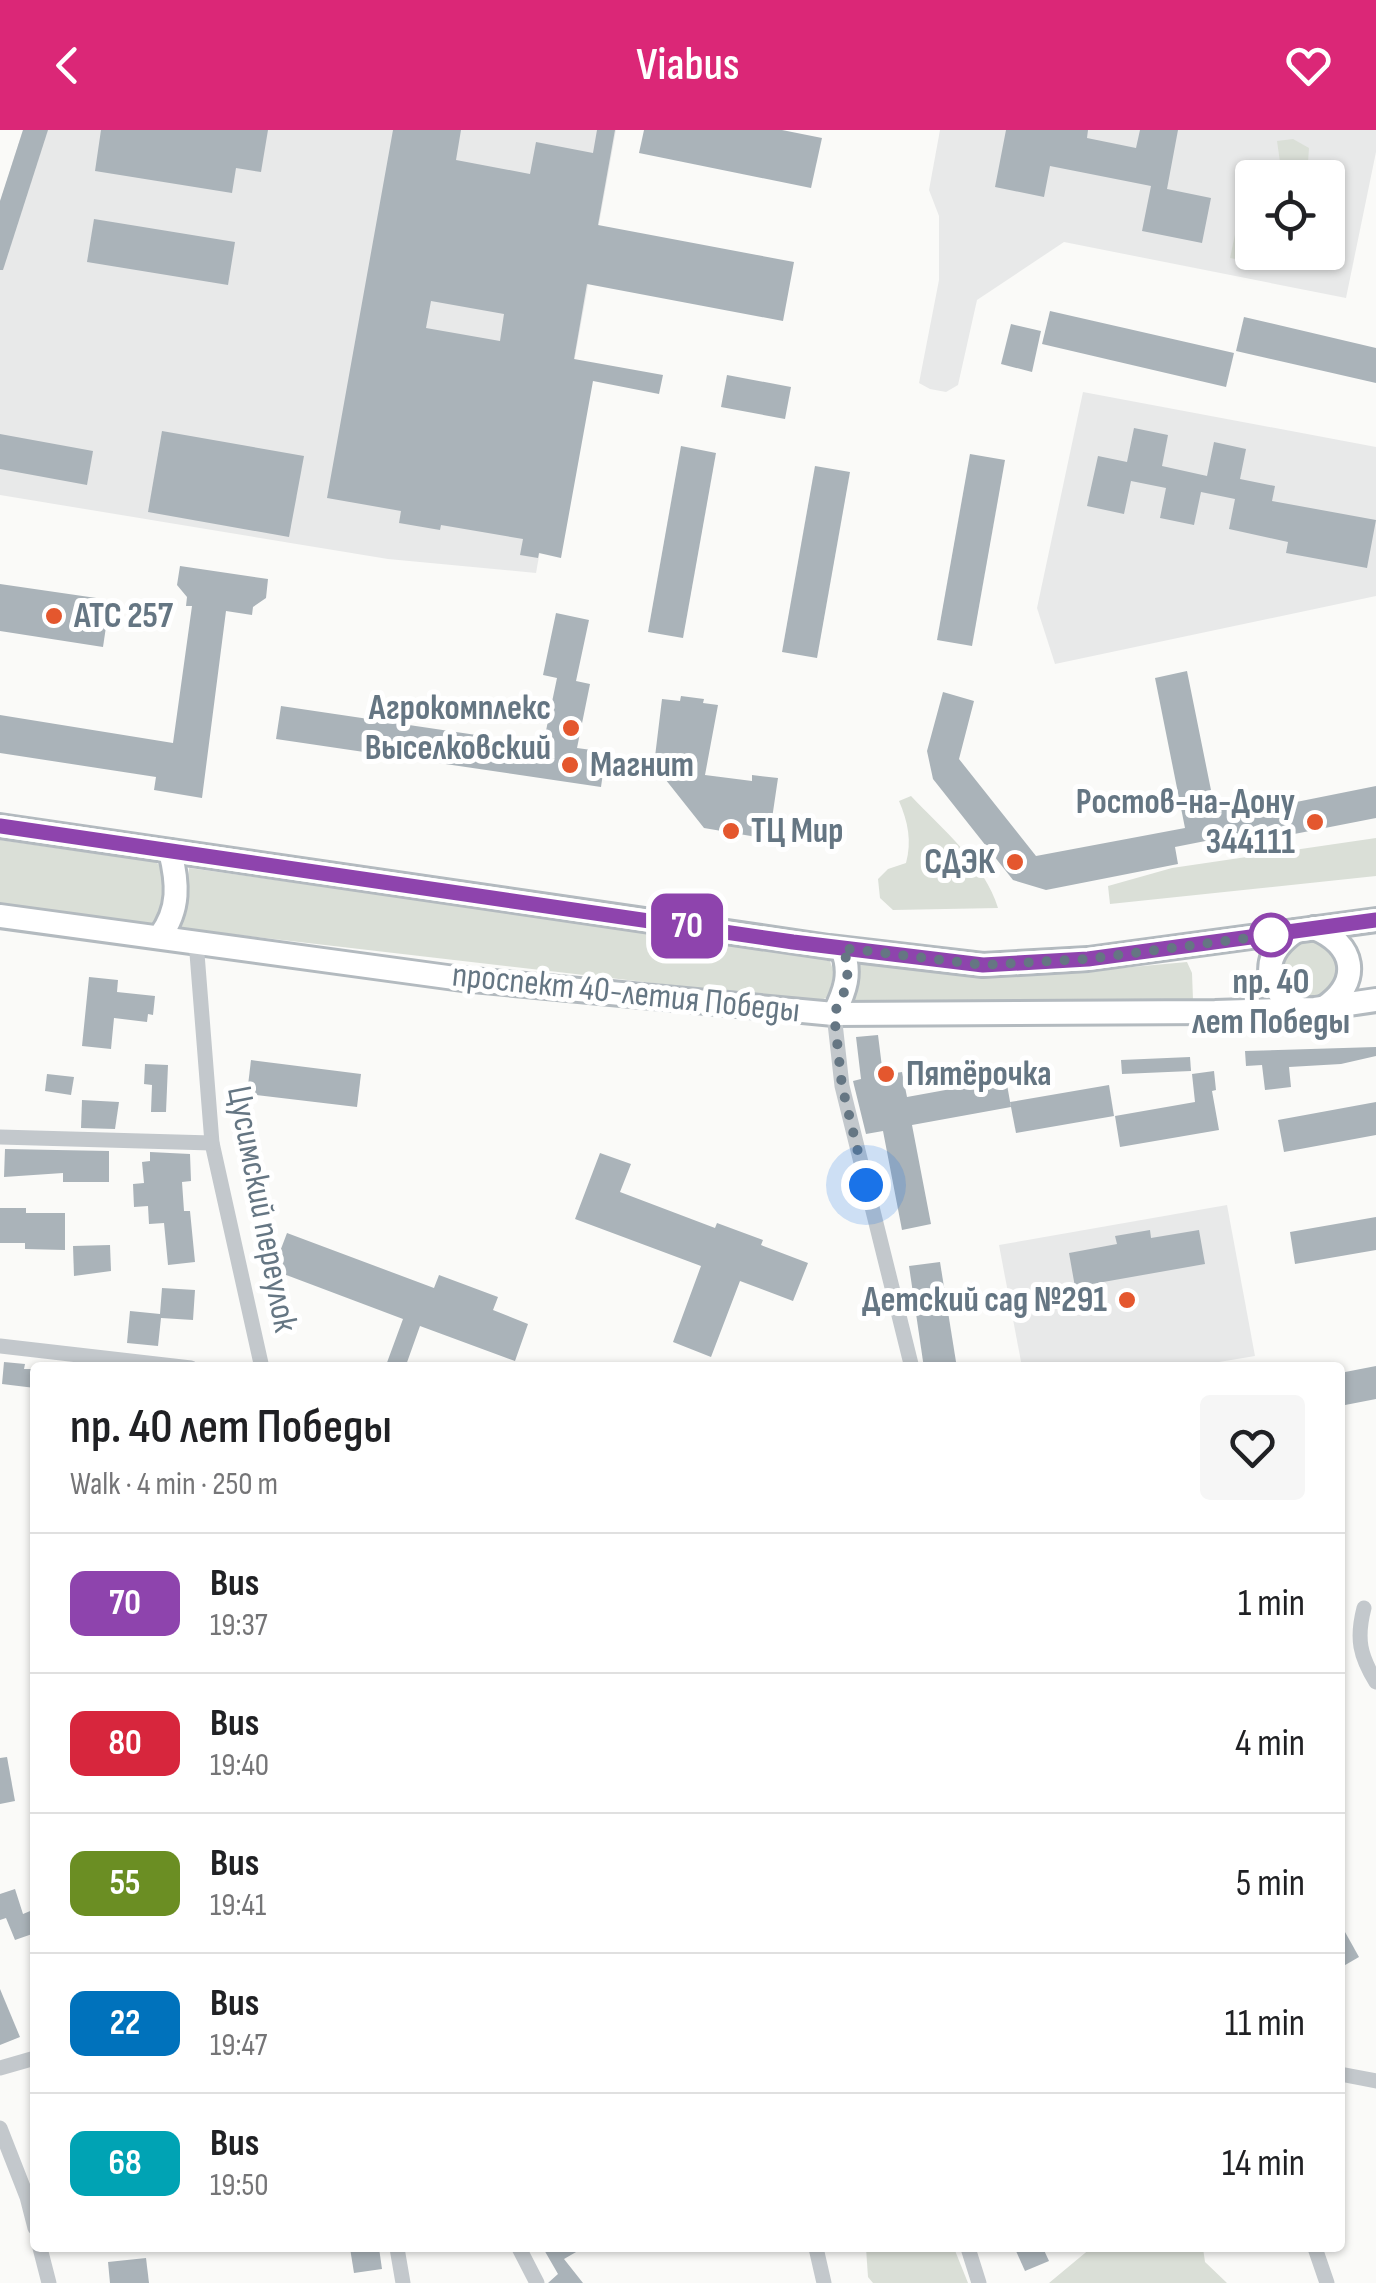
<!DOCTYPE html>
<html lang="en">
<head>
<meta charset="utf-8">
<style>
	:root { --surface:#fff; --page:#f6f6f6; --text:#202124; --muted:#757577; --line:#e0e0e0; --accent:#db2777 }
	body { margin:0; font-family:"Sofia Sans Condensed",sans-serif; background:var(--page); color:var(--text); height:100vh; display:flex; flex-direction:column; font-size:38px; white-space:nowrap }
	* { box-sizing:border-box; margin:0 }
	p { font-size:32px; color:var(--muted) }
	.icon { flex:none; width:55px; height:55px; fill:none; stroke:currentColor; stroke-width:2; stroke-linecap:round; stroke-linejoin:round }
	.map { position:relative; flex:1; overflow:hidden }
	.drawer { position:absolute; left:30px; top:1232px; width:1315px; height:890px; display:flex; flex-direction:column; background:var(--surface); border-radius:10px; box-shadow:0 2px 8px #0004 }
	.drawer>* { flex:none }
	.badge { padding:0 20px; border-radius:15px; font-size:35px; line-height:65px }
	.fabs { position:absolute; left:1235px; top:30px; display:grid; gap:20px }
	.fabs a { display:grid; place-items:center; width:110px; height:110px; border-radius:10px; background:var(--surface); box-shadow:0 2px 8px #0004; font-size:50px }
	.you { position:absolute; width:50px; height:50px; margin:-25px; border:8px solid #fff; border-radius:50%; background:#1a73e8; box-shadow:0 0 0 15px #1a73e833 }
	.map>.badge { position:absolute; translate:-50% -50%; box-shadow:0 0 0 5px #fff }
	.round { display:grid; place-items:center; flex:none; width:105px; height:105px; border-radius:10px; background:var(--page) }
	.headline { display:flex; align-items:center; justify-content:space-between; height:170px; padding:0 40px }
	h1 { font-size:48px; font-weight:600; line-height:75px }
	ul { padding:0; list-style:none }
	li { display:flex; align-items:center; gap:30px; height:140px; padding:0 40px; border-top:2px solid var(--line) }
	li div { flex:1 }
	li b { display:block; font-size:38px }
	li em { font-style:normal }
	li .badge { min-width:110px; font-weight:700; text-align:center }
	header { display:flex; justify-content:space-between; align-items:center; height:130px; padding:0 40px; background:var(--accent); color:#fff; font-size:45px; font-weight:600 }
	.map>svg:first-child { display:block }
</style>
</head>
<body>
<header><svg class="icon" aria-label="back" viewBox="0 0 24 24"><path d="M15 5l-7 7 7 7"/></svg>Viabus<svg class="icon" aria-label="heart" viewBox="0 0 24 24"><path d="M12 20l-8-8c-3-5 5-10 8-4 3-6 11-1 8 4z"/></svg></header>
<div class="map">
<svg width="1376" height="2153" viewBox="0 0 1376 2153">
	<rect width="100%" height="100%" fill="#fafaf8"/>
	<g fill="#e8e9e9" fill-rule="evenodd">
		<path d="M23,0H616L536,443L388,429L0,365V72Z"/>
		<path d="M940,0H1376V22L1346,168L1064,112L977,170L958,255L946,262L930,259L919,253L939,150V86L929,60ZM1252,48H1328V122H1252Z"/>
		<path d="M1083,262L1376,317V466L1055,534L1037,478Z"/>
		<path d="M1227,1075L1255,1226L1189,1237H1022L999,1115Z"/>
	</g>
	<g fill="#dadfd7">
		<path d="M1293,9L1309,18L1307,47H1275L1280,32L1277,11Z"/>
		<path d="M1252,71V122L1259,123L1257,133L1230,128L1241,76Z"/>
		<path d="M911,666C942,699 985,734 998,778L893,780L880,768L878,749L888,739L906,733C912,711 908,692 899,671Z"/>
		<path d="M1376,708V746L1110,774L1108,756L1172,738Z"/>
		<path d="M0,710L155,732L166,739L169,752L157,796L0,773Z"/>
		<path d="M189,738L820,826L830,831L834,843L828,867L817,872L178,798L185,780Z"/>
		<path d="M1299,808L1326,811L1342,832L1329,868L1305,873L1277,849L1282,820Z"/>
		<path d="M854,829L985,844L1088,841L1187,832L1192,843L1193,870L848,872Z"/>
		<path d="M866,2118H954L968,2153H873L868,2147Z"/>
		<path d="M1091,2118H1203L1205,2132L1227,2153H1049Z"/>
	</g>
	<g fill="#aab3b9" fill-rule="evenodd">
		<path d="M23,0H48L3,140H0V71Z"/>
		<path d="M101,0H268L261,42L236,38L232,63L95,41Z"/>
		<path d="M393,0H461L456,30L530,44L536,12L593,23L597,0H615L598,95L794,132L783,191L587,154L574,229L663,245L659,264L593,251L561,428L539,423L538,428L520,425L523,409L441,395L440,400L399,393L401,381L327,368ZM431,171L504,184L500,211L426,198Z"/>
		<path d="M644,0H782L822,8L811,58L639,23Z"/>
		<path d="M1006,0H1088L1087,8L1136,18L1140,0H1178L1167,59L1211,68L1202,113L1142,101L1151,56L1050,36L1044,67L995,57Z"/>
		<path d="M94,89L235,112L228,155L87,132Z"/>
		<path d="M1050,181L1234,223L1226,257L1042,214Z"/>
		<path d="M1244,187L1376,218V253L1236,221Z"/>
		<path d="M1011,194L1041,201L1032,242L1001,234Z"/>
		<path d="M727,245L791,257L785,289L721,277Z"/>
		<path d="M1134,298L1168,305L1162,336L1207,346L1214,312L1246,319L1240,349L1275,356L1272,371L1376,390L1367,438L1286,423L1288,412L1229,399L1235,369L1201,362L1194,395L1160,388L1166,358L1131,351L1124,384L1087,376L1098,326L1127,332Z"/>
		<path d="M162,301L304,326L289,407L148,382Z"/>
		<path d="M0,304L93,321L87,355L0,339Z"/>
		<path d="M681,316L716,323L683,508L648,502Z"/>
		<path d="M970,324L1005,330L972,516L937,510Z"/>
		<path d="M815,336L850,342L817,528L782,522Z"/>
		<path d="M180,436L268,449L266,468L253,477L252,485L226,481L202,668L154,660L156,647L0,623V585L173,613L192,476H186L187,467L177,455Z"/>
		<path d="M0,454L110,470L103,517L0,501Z"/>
		<path d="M556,483L589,490L576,551L590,554L577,618L606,622L601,657L276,609L281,576L543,615L557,548L543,545Z"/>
		<path d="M1187,541L1214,675L1240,670L1242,683L1376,656V688L1248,713L1246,703L1175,717L1178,734L1046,760L1013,750L933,649L927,621L943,562L974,571L959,629L1036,726L1185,698L1155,548Z"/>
		<path d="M681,566L704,569L703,573L718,575L705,645L752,651V645L778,648L769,709L704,698L654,635L662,569L680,571Z"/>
		<path d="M89,847L118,850L117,862L155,866L153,885L148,884L147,892L114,888L111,919L82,916Z"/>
		<path d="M878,905L883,945L902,942L907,967L1006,949L1011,977L912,995L931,1094L902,1100L883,1001L866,1004L853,951L861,949L856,907Z"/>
		<path d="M1376,917V926L1341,934L1289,937L1291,957L1265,960L1262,935L1246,936L1245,921Z"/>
		<path d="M1190,927L1191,941L1122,944L1121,930Z"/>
		<path d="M251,930L361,944L357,977L247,964Z"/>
		<path d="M145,934L168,935L166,982H151L152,955L144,954Z"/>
		<path d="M1214,941L1216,960L1212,961L1219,1000L1120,1017L1115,986L1195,972L1192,944Z"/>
		<path d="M47,944L74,947L71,965L45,961Z"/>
		<path d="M1109,955L1114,986L1016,1003L1010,972Z"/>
		<path d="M82,970L119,972L115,999L81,998Z"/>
		<path d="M1376,972V1005L1284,1022L1278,990Z"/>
		<path d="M5,1019L109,1021V1052H63V1043L4,1047Z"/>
		<path d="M150,1022L190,1024L191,1051L182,1052L184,1081H190L195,1132L168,1135L164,1093L149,1094L148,1076L134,1077L133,1054L144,1053L142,1032L150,1031Z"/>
		<path d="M600,1023L631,1034L620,1062L715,1098L717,1093L763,1110L761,1115L808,1133L793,1171L740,1151L711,1227L673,1212L701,1136L575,1089Z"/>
		<path d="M0,1078H26V1083H65V1120L25,1119V1113H0Z"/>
		<path d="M1376,1087V1120L1295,1134L1290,1102Z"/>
		<path d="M1150,1100L1151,1108L1199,1100L1205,1134L1075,1157L1069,1123L1117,1114L1115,1106Z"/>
		<path d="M287,1103L434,1158L439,1145L498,1167L493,1180L528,1194L515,1231L420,1196L405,1238H385L403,1189L273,1140Z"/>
		<path d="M110,1115L111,1141L74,1146L73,1116Z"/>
		<path d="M940,1132L957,1238H924L909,1136Z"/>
		<path d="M162,1158L195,1160L193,1190L161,1188L158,1216L127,1213L130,1181L160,1184Z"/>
		<path d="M4,1232L25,1234L24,1239H35V1258L2,1254Z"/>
		<path d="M1376,1236V1269L1340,1276V1243Z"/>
		<path d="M7,1627L15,1671L0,1674V1628Z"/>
		<path d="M15,1759L23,1784L35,1779V1803L15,1810L6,1788L0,1790V1764Z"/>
		<path d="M1340,1793L1359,1827L1340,1838Z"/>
		<path d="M0,1859L20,1907L0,1915Z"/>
		<path d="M350,2118H379L382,2139L354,2143Z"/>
		<path d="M543,2118H583L564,2129L583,2153H548L558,2144Z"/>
		<path d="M1024,2118H1043L1049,2131L1025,2141L1016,2121Z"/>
		<path d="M146,2128L149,2153H110L108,2132Z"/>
	</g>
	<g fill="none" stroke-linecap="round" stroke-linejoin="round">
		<g stroke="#b3babf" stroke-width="28">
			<g id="secondary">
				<path d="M0,696L829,817L983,835L1088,829L1376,790"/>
				<path d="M0,786L462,849L834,884L1215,882L1315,879L1376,870"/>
				<path d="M1314,798C1355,814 1362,851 1325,877"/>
				<path d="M1296,801C1259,826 1263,858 1300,879"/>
				<path d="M160,806C180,779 178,753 170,721"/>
				<path d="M834,884C845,861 852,843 842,819"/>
			</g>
		</g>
		<g stroke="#c3c8cc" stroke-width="15">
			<path d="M196,811L212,1013L262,1238"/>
			<path d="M834,884L842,956L912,1238"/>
			<path d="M0,1007L212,1013"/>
			<path d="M0,1216L191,1238"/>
			<path d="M1364,1478C1356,1509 1360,1526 1376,1552"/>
			<path d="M0,1938L35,1928"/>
			<path d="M1340,1944L1376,1951"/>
			<path d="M0,1998L27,2067L35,2098"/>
			<path d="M40,2118L49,2153"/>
			<path d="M397,2118L403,2153"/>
			<path d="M519,2118L537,2153"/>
			<path d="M816,2118L824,2153"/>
			<path d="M968,2118L979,2153"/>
			<path d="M1315,2118L1327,2153"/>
		</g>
		<use href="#secondary" stroke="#fff" stroke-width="22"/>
	</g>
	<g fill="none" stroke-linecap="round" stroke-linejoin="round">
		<g stroke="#fff" stroke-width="22">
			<path id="line" d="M0,696L793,812L983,835L1088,829L1376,790"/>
		</g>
		<use href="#line" stroke="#8e44ad" stroke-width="15"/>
		<path stroke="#657683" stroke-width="10" stroke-dasharray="0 18" d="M866,1055L842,956L834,884L844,862L849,836L842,818L983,835L1088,829L1271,805"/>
	</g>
	<g fill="#e4572e" stroke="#fff" stroke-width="4">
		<circle cx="54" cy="486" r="10"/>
		<circle cx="571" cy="598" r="10"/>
		<circle cx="570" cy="635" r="10"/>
		<circle cx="1315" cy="692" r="10"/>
		<circle cx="731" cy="701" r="10"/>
		<circle cx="1015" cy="732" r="10"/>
		<circle cx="886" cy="944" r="10"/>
		<circle cx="1127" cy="1170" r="10"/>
	</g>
	<circle fill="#fff" stroke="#8e44ad" stroke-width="5" cx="1271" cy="805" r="20"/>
	<g text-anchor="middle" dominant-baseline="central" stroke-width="10" stroke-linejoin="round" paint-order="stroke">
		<g font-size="35" font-weight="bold" fill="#657683" stroke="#fff" text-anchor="start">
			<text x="74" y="486">АТС 257</text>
			<text x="551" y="578" text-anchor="end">Агрокомплекс<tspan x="551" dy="40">Выселковский</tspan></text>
			<text x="590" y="635">Магнит</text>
			<text x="1295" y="672" text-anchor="end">Ростов-на-Дону<tspan x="1295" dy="40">344111</tspan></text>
			<text x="751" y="701">ТЦ Мир</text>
			<text x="995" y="732" text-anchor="end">СДЭК</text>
			<text x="906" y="944">Пятёрочка</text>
			<text x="1107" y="1170" text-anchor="end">Детский сад №291</text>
		</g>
		<g font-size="35" font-weight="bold" fill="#657683" stroke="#fff">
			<text x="1271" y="852">пр. 40<tspan x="1271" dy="40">лет Победы</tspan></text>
		</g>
		<g font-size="35" fill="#657683" stroke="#fff">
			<text transform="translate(626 863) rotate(6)">проспект 40-летия Победы</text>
			<text transform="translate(262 1079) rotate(79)">Цусимский переулок</text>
		</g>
	</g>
</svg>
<div class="fabs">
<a><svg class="icon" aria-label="locate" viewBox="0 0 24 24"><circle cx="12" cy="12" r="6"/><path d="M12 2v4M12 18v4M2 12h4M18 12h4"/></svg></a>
</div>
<div class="you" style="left:866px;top:1055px"></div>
<b class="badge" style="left:687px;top:796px;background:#8e44ad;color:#fff">70</b>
<section class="drawer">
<div class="headline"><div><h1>пр. 40 лет Победы</h1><p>Walk · 4 min · 250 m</p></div><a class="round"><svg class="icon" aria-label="heart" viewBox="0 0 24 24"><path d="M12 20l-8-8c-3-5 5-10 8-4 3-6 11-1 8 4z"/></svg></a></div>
<ul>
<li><span class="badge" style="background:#8e44ad;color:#fff">70</span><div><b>Bus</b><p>19:37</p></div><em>1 min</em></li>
<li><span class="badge" style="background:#d7263d;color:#fff">80</span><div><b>Bus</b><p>19:40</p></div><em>4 min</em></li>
<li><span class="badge" style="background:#6b8e23;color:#fff">55</span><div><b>Bus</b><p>19:41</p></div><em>5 min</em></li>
<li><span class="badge" style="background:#0072bc;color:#fff">22</span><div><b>Bus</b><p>19:47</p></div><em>11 min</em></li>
<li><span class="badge" style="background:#00a3b4;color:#fff">68</span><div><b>Bus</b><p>19:50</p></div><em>14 min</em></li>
</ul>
</section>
</div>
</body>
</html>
